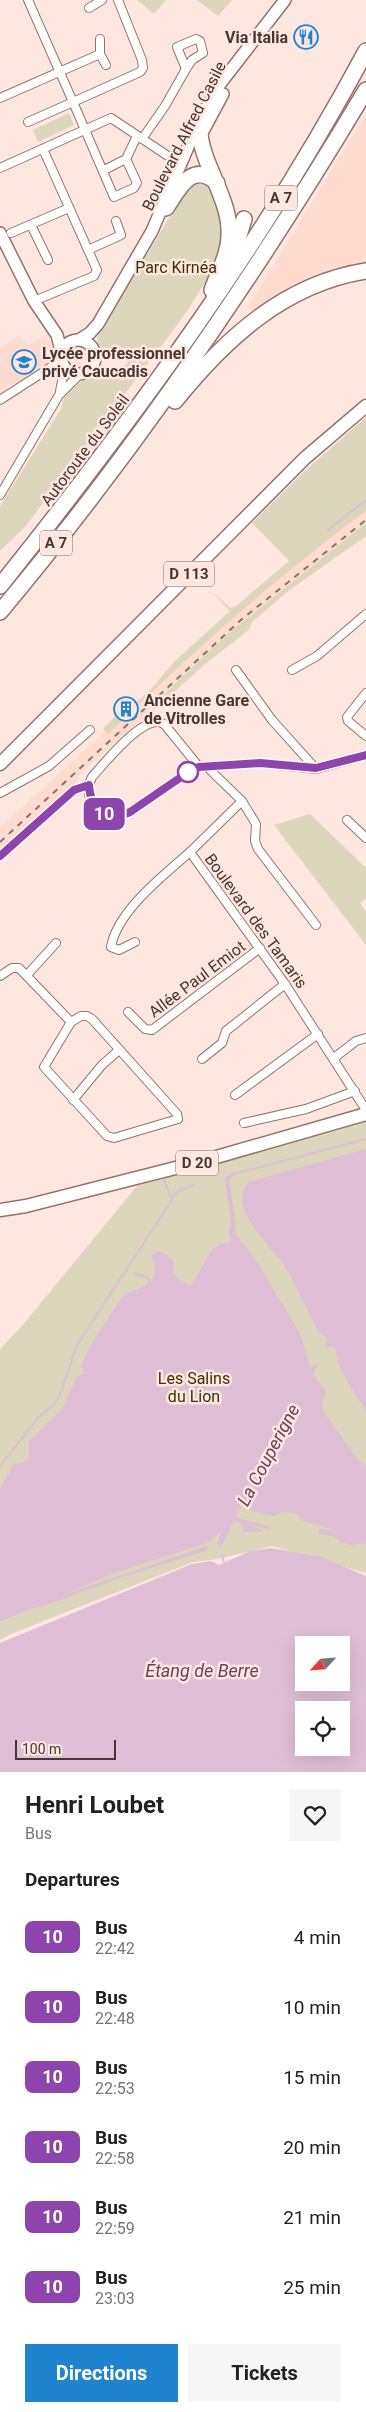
<!DOCTYPE html>
<html lang="en">
<head>
<meta charset="utf-8">
<style>
	:root { --surface:#fff; --page:#f6f6f6; --text:#202124; --muted:#757577; --accent:#1e84cf }
	body { margin:0; font-family:Roboto,sans-serif; background:var(--page); color:var(--text); height:100vh; display:flex; flex-direction:column; font-size:19px; white-space:nowrap }
	* { box-sizing:border-box; margin:0 }
	p { font-size:16px; color:var(--muted) }
	.icon { flex:none; width:28px; height:28px; fill:none; stroke:currentColor; stroke-width:2; stroke-linecap:round; stroke-linejoin:round }
	.map { position:relative; height:1772px; overflow:hidden }
	.details { display:flex; flex-direction:column; background:var(--surface); flex:1 }
	.details>* { flex:none }
	.badge { padding:0 10px; border-radius:8px; font-size:18px; line-height:32px }
	.needle { width:32px; rotate:244deg }
	.buttons { position:absolute; left:295px; top:1636px; display:grid; gap:10px }
	.buttons a { display:grid; place-items:center; width:55px; height:55px; border-radius:0px; background:var(--surface); box-shadow:0 5px 20px #0002; font-size:25px }
	.scale { position:absolute; left:15px; bottom:12px; width:101px; box-sizing:border-box; padding-left:5px; border:2px solid #453733; border-top:0; font-size:14px; line-height:18px; white-space:nowrap; color:#453733; -webkit-text-stroke:4px #fee7e1; paint-order:stroke }
	.map>.badge { position:absolute; translate:-50% -50%; box-shadow:0 0 0 2px #fff }
	h2 { padding:0 25px; font-size:19px; line-height:45px }
	.round { display:grid; place-items:center; flex:none; width:52px; height:52px; border-radius:0px; background:var(--page) }
	.overview { display:flex; align-items:center; justify-content:space-between; height:85px; padding:0 25px }
	h1 { font-size:24px; font-weight:700; line-height:38px }
	.action { display:flex; gap:10px; margin-top:auto; padding:10px 25px }
	.action a { flex:1; height:58px; border-radius:0px; background:var(--accent); color:#fff; font-size:20px; font-weight:700; line-height:58px; text-align:center }
	.action a+a { background:var(--page); color:var(--text) }
	ul { padding:0; list-style:none }
	li { display:flex; align-items:center; gap:15px; height:70px; padding:0 25px }
	li div { flex:1 }
	li b { display:block; font-size:19px }
	li em { font-style:normal }
	li .badge { min-width:55px; font-weight:700; text-align:center }
	.map>svg:first-child { display:block }
</style>
</head>
<body>
<div class="map">
<svg width="366" height="1772" viewBox="0 0 366 1772">
	<rect width="100%" height="100%" fill="#fee7e1"/>
	<g fill="#fedacf">
		<path d="M366,114V263L305,279L293,284L259,312L254,311L248,307Z"/>
		<path d="M19,335L28,346L44,335L50,342L51,358L47,360L49,363L15,384L7,386V391L0,395V349Z"/>
		<path d="M366,511V523L230,632L167,690L147,711L146,715L79,775L76,781L78,783L44,815L0,852V827L236,613L306,556Z"/>
	</g>
	<g fill="#dbd6bc">
		<path d="M137,0H166L154,14Z"/>
		<path d="M197,0H232L218,16Z"/>
		<path d="M69,113L74,125L38,142L33,130Z"/>
		<path d="M203,182C219,196 227,231 219,252C202,297 168,337 139,375C101,426 63,476 25,527L0,551V506L61,409L64,397L69,390L85,379L92,375L108,376L118,373L128,363L117,352L108,355L102,352L97,340L99,333L188,187L196,183Z"/>
		<path d="M366,417V511C274,579 190,654 108,734L103,729L120,711L123,715L152,688L175,661L230,611L211,591L230,608L236,606L289,561L252,523L305,471Z"/>
		<path d="M366,523V536L287,592L252,622L249,630L204,665L154,710L151,706L230,632Z"/>
		<path d="M310,814L366,868V899L360,903L366,912V945L274,825Z"/>
		<path d="M366,1119V1573L272,1546L218,1559L193,1562L11,1634L0,1640V1349L21,1327L137,1186L240,1158Z"/>
	</g>
	<g fill="#debfd5" fill-rule="evenodd">
		<path d="M366,1149V1411C354,1392 338,1370 335,1348L332,1346L327,1348L325,1346L328,1338L319,1332C308,1311 299,1290 287,1270C275,1248 224,1208 249,1182Z"/>
		<path d="M233,1172L234,1175L229,1180L236,1225L235,1233L255,1259L299,1332C305,1344 305,1357 312,1368L315,1364L317,1365L313,1375L326,1391L322,1403L323,1411L358,1460L366,1466V1545L362,1543L351,1545L340,1542L334,1536L319,1534L320,1529L339,1531L303,1521L295,1513L283,1512L274,1516L252,1511L242,1504L237,1509L235,1517L270,1527V1529L250,1525L263,1531L244,1532L241,1523L234,1521L222,1545H217L221,1532L209,1542L117,1572L58,1597L207,1546L208,1550L119,1578L44,1606C30,1607 14,1617 0,1621V1489L14,1464L26,1462L29,1459V1441L62,1409L77,1377L85,1373L81,1367L89,1348L123,1296L148,1284L147,1278L134,1275L135,1273L146,1275L151,1281C158,1272 154,1264 151,1255L160,1251L173,1260L174,1274L180,1281L189,1285L192,1284L212,1250L220,1244L231,1242L229,1234L231,1222L225,1178Z"/>
		<path d="M271,1548L321,1557L366,1576V1772H0V1643L192,1564L211,1561L219,1565L250,1551ZM304,1645H341V1682H304ZM304,1710H341V1748H304Z"/>
	</g>
	<g fill="none" stroke-linecap="round" stroke-linejoin="round">
		<g stroke="#debfd5" stroke-width="2">
			<path d="M328,530L366,500"/>
			<path d="M234,1174L366,1139"/>
			<path d="M172,1197L179,1191L194,1185"/>
			<path d="M0,1466L38,1418L55,1403L60,1395L77,1345L172,1200L164,1180"/>
			<path d="M236,1515L241,1505"/>
			<path d="M222,1556L224,1562"/>
		</g>
		<g stroke="#94746a" stroke-width="10">
			<g id="street">
				<path d="M28,0L73,102L140,72L143,68L142,60L118,0"/>
				<path d="M89,8L102,0"/>
				<path d="M196,39L200,41L203,53L192,60L186,69L177,47Z"/>
				<path d="M100,54L106,65"/>
				<path d="M0,98L100,54V39"/>
				<path d="M28,122L73,102L114,197L134,188L137,183L126,159L104,170"/>
				<path d="M142,139L165,106L186,69"/>
				<path d="M126,159L137,136"/>
				<path d="M0,168L111,118L180,164"/>
				<path d="M31,225L48,260"/>
				<path d="M11,233L69,208"/>
				<path d="M88,250L121,235L116,221"/>
				<path d="M34,301L94,276L97,270L43,149"/>
				<path d="M60,391L65,367"/>
				<path d="M0,400L62,360"/>
				<path d="M0,495L59,395L81,373"/>
				<path d="M236,670L272,720L316,769"/>
				<path d="M292,670L317,656L366,614"/>
				<path d="M366,693L347,717L348,721L366,736"/>
				<path d="M206,766L242,801L190,852L285,984L366,1110"/>
				<path d="M199,767L165,725C147,709 104,764 92,777C79,803 107,822 130,812L190,771L199,767L260,763L316,769L366,755"/>
				<path d="M0,793L49,766L90,730"/>
				<path d="M242,801L256,824L255,841L258,849L316,925"/>
				<path d="M347,820L366,838"/>
				<path d="M0,856L74,790L89,785"/>
				<path d="M135,942L119,950L111,947C117,911 164,875 190,852"/>
				<path d="M27,975L56,943"/>
				<path d="M0,976L12,968H19L71,1022"/>
				<path d="M128,1012L145,1029L152,1030L260,948"/>
				<path d="M81,1016H87L92,1019L177,1114L178,1119L114,1138L107,1136L44,1067L71,1022Z"/>
				<path d="M334,1058L356,1041L366,1038"/>
				<path d="M202,1059L222,1043L226,1031L285,984"/>
				<path d="M235,1095L318,1034"/>
				<path d="M73,1100L102,1065L119,1050"/>
				<path d="M244,1123L306,1109L355,1091"/>
			</g>
		</g>
		<g stroke="#94746a" stroke-width="14">
			<g id="secondary">
				<path d="M201,135L223,94"/>
				<path d="M0,233L34,301L57,335L62,354"/>
				<path d="M79,340L90,333L98,324L152,231L200,119L220,84L285,0"/>
				<circle cx="78" cy="357" r="17"/>
			</g>
		</g>
		<g stroke="#94746a" stroke-width="15">
			<g id="primary">
				<path d="M0,764L305,458L366,406"/>
				<path d="M0,1210L26,1206L199,1162L366,1114"/>
			</g>
		</g>
		<g stroke="#94746a" stroke-width="18">
			<g id="highway">
				<path d="M200,119C195,158 231,195 229,235C229,254 218,273 212,290"/>
				<path d="M166,208C179,189 192,160 217,183"/>
				<path d="M234,252L244,219"/>
				<path d="M175,401C225,339 284,284 366,271"/>
				<path d="M0,586C135,417 264,242 366,51"/>
				<path d="M0,612C137,448 257,273 366,90"/>
			</g>
		</g>
		<use href="#street" stroke="#fff" stroke-width="8"/>
		<use href="#secondary" stroke="#fff" stroke-width="11"/>
		<use href="#primary" stroke="#fff" stroke-width="12"/>
		<use href="#highway" stroke="#fff" stroke-width="15"/>
		<path stroke="#83726d" stroke-width="2" stroke-dasharray="6 6" stroke-linecap="butt" d="M0,842L242,619L366,520"/>
	</g>
	<g fill="none" stroke-linecap="round" stroke-linejoin="round">
		<g stroke="#fff" stroke-width="11">
			<path id="line" d="M0,856L74,790L89,785C90,809 108,822 130,812L190,771L199,767L260,763L316,768L366,755"/>
		</g>
		<use href="#line" stroke="#8e44ad" stroke-width="8"/>
	</g>
	<defs>
		<g id="restaurant-ring" transform="scale(1.25)"><circle r="9.5" fill="#fee7e1" stroke="#1e84cf" stroke-width="1.5"/><path d="M-5-6h1v4h1v-4h1v4h1v-4h1v5L-1.5 .5V6h-2V.5L-5-1ZM5-6V6H3V1.5H1.5Q1.5-4 5-6Z" fill="#1e84cf"/></g>
		<g id="school-ring" transform="scale(1.25)"><circle r="9.5" fill="#fee7e1" stroke="#1e84cf" stroke-width="1.5"/><path d="M0-5L7-2L0 1L-7-2ZM-4 1L0 2.5L4 1V4Q0 6-4 4Z" fill="#1e84cf"/></g>
		<g id="building-ring" transform="scale(1.25)"><circle r="9.5" fill="#fee7e1" stroke="#1e84cf" stroke-width="1.5"/><path d="M-4-6H4V6H1V3H-1V6H-4ZM-2.5-4.3h1.7v1.8h-1.7ZM.8-4.3h1.7v1.8H.8ZM-2.5-1h1.7V.8h-1.7ZM.8-1h1.7V.8H.8Z" fill="#1e84cf"/></g>
	</defs>
	<g fill-rule="evenodd">
		<use href="#restaurant-ring" x="306" y="37"/>
		<use href="#school-ring" x="24" y="362"/>
		<use href="#building-ring" x="126" y="709"/>
	</g>
	<circle fill="#fff" stroke="#8e44ad" stroke-width="2.5" cx="188" cy="772" r="10"/>
	<g text-anchor="middle" dominant-baseline="central" stroke-width="5" stroke-linejoin="round" paint-order="stroke">
		<g fill="#fee7e1" stroke="#7c6c67" stroke-width="1">
			<rect x="265" y="185.5" width="32" height="25" rx="4"/>
			<rect x="40" y="530.5" width="32" height="25" rx="4"/>
			<rect x="164" y="561.5" width="50" height="25" rx="4"/>
			<rect x="176" y="1150.5" width="42" height="25" rx="4"/>
		</g>
		<g font-size="15" font-weight="bold" fill="#453733">
			<text x="281" y="198">A 7</text>
			<text x="56" y="543">A 7</text>
			<text x="189" y="574">D 113</text>
			<text x="197" y="1163">D 20</text>
		</g>
		<g font-size="16" font-weight="bold" fill="#453733" stroke="#fee7e1" text-anchor="start">
			<text x="288" y="37" text-anchor="end">Via Italia</text>
			<text x="42" y="353">Lycée professionnel<tspan x="42" dy="18">privé Caucadis</tspan></text>
			<text x="144" y="700">Ancienne Gare<tspan x="144" dy="18">de Vitrolles</tspan></text>
		</g>
		<g font-size="16" fill="#453733" stroke="#fee7e1">
			<text transform="translate(184 136) rotate(-63)">Boulevard Alfred Casile</text>
			<text transform="translate(85 450) rotate(-53)">Autoroute du Soleil</text>
			<text transform="translate(256 921) rotate(54)">Boulevard des Tamaris</text>
			<text transform="translate(197 979) rotate(-37)">Allée Paul Emiot</text>
		</g>
		<g font-size="16" fill="#3a3106" stroke="#fee7e1">
			<text x="176" y="267">Parc Kirnéa</text>
			<text x="194" y="1378">Les Salins<tspan x="194" dy="18">du Lion</tspan></text>
		</g>
		<g font-size="18" font-style="italic" fill="#6a3f5f" stroke="#fee7e1">
			<text transform="translate(268 1455) rotate(-62)">La Couperigne</text>
			<text x="202" y="1670">Étang de Berre</text>
		</g>
	</g>
</svg>
<div class="buttons">
<a><svg class="needle" viewBox="-14 -14 28 28"><path d="M0-13l5 13h-10z" fill="#e53935"/><path d="M0 13l5-13h-10z" fill="#757577"/></svg></a>
<a><svg class="icon" aria-label="locate" viewBox="0 0 24 24"><circle cx="12" cy="12" r="6"/><path d="M12 2v4M12 18v4M2 12h4M18 12h4"/></svg></a>
</div>
<div class="scale">100 m</div>
<b class="badge" style="left:104px;top:814px;background:#8e44ad;color:#fff">10</b>
</div>
<section class="details">
<div class="overview"><div><h1>Henri Loubet</h1><p>Bus</p></div><a class="round"><svg class="icon" aria-label="heart" viewBox="0 0 24 24"><path d="M12 20l-8-8c-3-5 5-10 8-4 3-6 11-1 8 4z"/></svg></a></div>
<h2>Departures</h2>
<ul>
<li><span class="badge" style="background:#8e44ad;color:#fff">10</span><div><b>Bus</b><p>22:42</p></div><em>4 min</em></li>
<li><span class="badge" style="background:#8e44ad;color:#fff">10</span><div><b>Bus</b><p>22:48</p></div><em>10 min</em></li>
<li><span class="badge" style="background:#8e44ad;color:#fff">10</span><div><b>Bus</b><p>22:53</p></div><em>15 min</em></li>
<li><span class="badge" style="background:#8e44ad;color:#fff">10</span><div><b>Bus</b><p>22:58</p></div><em>20 min</em></li>
<li><span class="badge" style="background:#8e44ad;color:#fff">10</span><div><b>Bus</b><p>22:59</p></div><em>21 min</em></li>
<li><span class="badge" style="background:#8e44ad;color:#fff">10</span><div><b>Bus</b><p>23:03</p></div><em>25 min</em></li>
</ul>
<div class="action"><a>Directions</a><a>Tickets</a></div>
</section>
</body>
</html>
